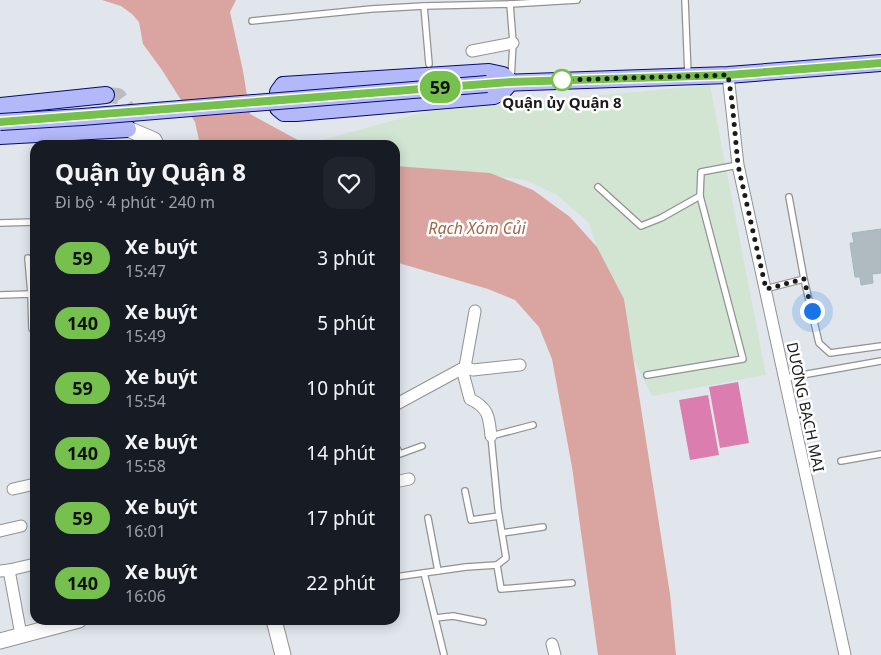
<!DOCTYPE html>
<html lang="vi">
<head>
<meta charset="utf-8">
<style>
	:root { --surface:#171b24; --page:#20242c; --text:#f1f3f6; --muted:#9ea1a6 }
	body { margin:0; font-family:"Noto Sans",sans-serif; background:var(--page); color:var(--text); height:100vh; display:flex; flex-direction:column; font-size:19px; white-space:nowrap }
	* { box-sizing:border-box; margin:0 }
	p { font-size:16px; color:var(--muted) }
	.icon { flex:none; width:28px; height:28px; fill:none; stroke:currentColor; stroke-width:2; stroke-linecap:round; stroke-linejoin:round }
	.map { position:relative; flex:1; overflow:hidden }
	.details { position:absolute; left:30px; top:140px; width:370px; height:485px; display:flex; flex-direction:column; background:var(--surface); border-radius:15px; box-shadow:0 2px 12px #0003 }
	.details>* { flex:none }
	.badge { padding:0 10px; border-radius:16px; font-size:18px; line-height:32px }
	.you { position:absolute; width:25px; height:25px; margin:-12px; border:4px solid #fff; border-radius:50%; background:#1a73e8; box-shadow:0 0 0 8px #1a73e833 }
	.map>.badge { position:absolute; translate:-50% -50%; box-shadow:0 0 0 2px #fff }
	.round { display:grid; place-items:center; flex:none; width:52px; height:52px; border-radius:15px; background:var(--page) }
	.summary { display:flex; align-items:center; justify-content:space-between; height:85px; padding:0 25px }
	h1 { font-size:24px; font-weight:700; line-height:38px }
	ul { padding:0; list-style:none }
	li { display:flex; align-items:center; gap:15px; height:65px; padding:0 25px }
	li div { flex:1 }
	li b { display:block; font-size:19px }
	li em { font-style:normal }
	li .badge { min-width:55px; font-weight:700; text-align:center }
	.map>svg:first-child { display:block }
</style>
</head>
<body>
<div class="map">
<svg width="881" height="655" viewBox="0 0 881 655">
	<rect width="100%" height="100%" fill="#e0e6ec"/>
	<path fill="#d2e5d3" d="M710,85L766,375L652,396L632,357L589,223L557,195L526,180L480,174L395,173V145L308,144L417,114L440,110Z"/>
	<g fill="#db7eaf">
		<path d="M738,382L749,443L720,448L709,387Z"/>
		<path d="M708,395L719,455L690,460L679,400Z"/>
	</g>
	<g fill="#daa5a0">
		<path d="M102,0H236L230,12L243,71L250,114L307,145H200L195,122L162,70L143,44L139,22L132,14L121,6Z"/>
		<path d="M395,166L490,173L533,190L570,217L597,247L624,299L670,594L676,655H598L572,467L552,359L539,327L515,300L488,289L395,262Z"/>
	</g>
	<path fill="#b0bbc1" stroke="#a3b6be" d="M881,229V273L872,274L873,283L861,285L860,277H855L850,243H854L852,233Z"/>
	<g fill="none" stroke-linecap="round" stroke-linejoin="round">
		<path stroke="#b9bdc2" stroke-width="16" stroke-dasharray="16 8" stroke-linecap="butt" d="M106,95L118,96L126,107L128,127"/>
		<g stroke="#929292" stroke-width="8">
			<g id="service">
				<path d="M685,0L688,75"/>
				<path d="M510,4L577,0"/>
				<path d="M424,6L510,4L513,43L511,79"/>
				<path d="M252,21L371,9L424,6L429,64"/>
				<path d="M598,187L641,226L661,218L700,196"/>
				<path d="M789,197L804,279L819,343L830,353L881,346"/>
				<path d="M0,223L35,222"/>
				<path d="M28,258L31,294"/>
				<path d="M765,289L804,279"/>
				<path d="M0,295L31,294L32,329L35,330"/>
				<path d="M647,375L743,359L700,196L701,172L738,165"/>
				<path d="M785,378L881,361"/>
				<path d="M395,445L400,454L422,446"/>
				<path d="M841,461L881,454"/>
				<path d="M465,491L471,520L499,516"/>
				<path d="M428,518L438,571"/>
				<path d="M502,533L543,527"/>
				<path d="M497,565L506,558L498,509L491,436L533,425"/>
				<path d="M424,573L444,655"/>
				<path d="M395,577L466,567L497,565L501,589L572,583"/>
				<path d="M435,618L453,616L483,622"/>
			</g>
		</g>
		<g stroke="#929292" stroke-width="13">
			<g id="minor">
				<path d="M472,51L513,43"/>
				<path d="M728,75L738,165L845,655"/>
				<path d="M465,367L475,311"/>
				<path d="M462,369L470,399C489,408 489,417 491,436"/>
				<path d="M395,405L465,367L473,370L520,365"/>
				<path d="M395,482L409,479"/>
				<path d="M13,489L35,484"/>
				<path d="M0,531L21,526"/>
				<path d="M9,570L35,564"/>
				<path d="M0,571L9,570L21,635"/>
				<path d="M552,644L555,655"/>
			</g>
		</g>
		<g stroke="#929292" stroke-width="17">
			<g id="tertiary">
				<path d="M128,129L154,140L156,145"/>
				<path d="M274,620L283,655"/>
				<path d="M0,641L79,620"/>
			</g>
		</g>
		<g stroke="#060a6d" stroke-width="18">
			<g id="secondary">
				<path d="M489,72L503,75L511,82L503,91L494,96L296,113H284L278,108V92L283,85Z"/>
				<path d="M501,83L728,75L881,63"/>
				<path d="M0,106L106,95"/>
				<path d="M0,136L128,129"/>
			</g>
		</g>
		<use href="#service" stroke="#fff" stroke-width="5.5"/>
		<use href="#minor" stroke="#fff" stroke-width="11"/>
		<use href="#tertiary" stroke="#fff" stroke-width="15"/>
		<use href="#secondary" stroke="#b3b9f8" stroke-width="16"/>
		<g stroke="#060a6d" stroke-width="18" stroke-linecap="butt">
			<path id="secondary-bridge" d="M0,122L82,117L487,84"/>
		</g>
		<use href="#secondary-bridge" stroke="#b3b9f8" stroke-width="16"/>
	</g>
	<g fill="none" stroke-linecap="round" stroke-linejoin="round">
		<g stroke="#fff" stroke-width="11">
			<path id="line" d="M0,122L511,82L728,75L881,63"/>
		</g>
		<use href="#line" stroke="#76c04d" stroke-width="8"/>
		<path stroke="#1b1b1b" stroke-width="5" stroke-dasharray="0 9" d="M562,80L728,75L732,101L738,165L766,289L804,279L812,311"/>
	</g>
	<circle fill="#fff" stroke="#76c04d" stroke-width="2.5" cx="562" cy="80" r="10"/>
	<g text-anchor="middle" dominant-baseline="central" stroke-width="5" stroke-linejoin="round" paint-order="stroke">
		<g font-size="15" font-weight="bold" fill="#1b1b1b" stroke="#fff">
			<text x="562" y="102">Quận ủy Quận 8</text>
		</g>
		<g font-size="15" fill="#1b1b1b" stroke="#fff">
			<text transform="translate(806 407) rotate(78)">DƯƠNG BẠCH MAI</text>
		</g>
		<g font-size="16" font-style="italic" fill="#a06747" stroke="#fff">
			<text x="477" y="228">Rạch Xóm Củi</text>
		</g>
	</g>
</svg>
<div class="you" style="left:812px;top:311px"></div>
<b class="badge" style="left:440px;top:87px;background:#76c04d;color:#111">59</b>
<section class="details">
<div class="summary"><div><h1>Quận ủy Quận 8</h1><p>Đi bộ · 4 phút · 240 m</p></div><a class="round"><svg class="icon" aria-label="heart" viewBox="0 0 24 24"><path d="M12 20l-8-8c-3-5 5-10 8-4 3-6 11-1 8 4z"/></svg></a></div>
<ul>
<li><span class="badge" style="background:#76c04d;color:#111">59</span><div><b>Xe buýt</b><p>15:47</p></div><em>3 phút</em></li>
<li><span class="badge" style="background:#76c04d;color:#111">140</span><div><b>Xe buýt</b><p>15:49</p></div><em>5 phút</em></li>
<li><span class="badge" style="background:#76c04d;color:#111">59</span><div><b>Xe buýt</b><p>15:54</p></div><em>10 phút</em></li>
<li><span class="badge" style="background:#76c04d;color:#111">140</span><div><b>Xe buýt</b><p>15:58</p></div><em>14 phút</em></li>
<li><span class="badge" style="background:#76c04d;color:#111">59</span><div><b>Xe buýt</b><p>16:01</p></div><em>17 phút</em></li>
<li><span class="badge" style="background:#76c04d;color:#111">140</span><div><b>Xe buýt</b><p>16:06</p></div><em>22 phút</em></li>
</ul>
</section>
</div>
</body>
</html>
